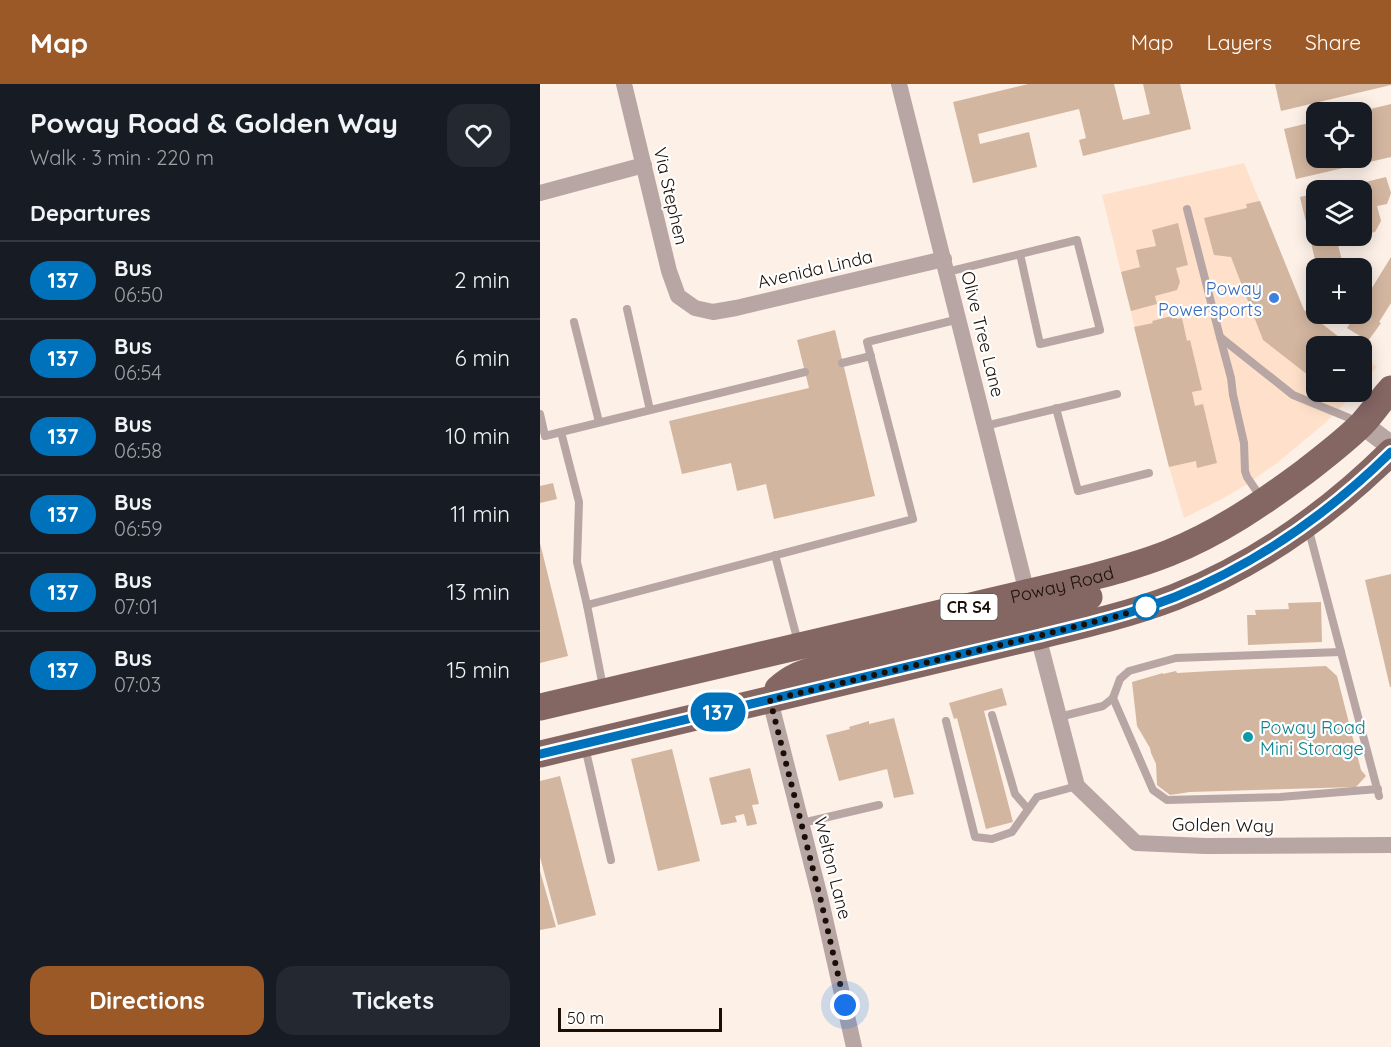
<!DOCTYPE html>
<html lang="en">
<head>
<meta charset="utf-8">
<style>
	:root { --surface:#171b24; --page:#242831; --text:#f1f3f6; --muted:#9ea1a6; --line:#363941; --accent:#9c5928 }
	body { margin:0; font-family:Quicksand,sans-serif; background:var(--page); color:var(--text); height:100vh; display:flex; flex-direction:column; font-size:22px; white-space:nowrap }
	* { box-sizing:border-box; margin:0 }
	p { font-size:20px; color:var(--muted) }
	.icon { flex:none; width:33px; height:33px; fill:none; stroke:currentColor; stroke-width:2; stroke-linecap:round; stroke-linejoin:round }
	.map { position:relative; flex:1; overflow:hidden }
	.drawer { display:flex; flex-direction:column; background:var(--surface); width:540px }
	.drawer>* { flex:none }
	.badge { padding:0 12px; border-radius:20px; font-size:21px; line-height:39px }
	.tools { position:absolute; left:766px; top:18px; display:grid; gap:12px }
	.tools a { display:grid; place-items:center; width:66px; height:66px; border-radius:12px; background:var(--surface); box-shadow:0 3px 15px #0003; font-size:30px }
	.scale { position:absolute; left:18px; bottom:15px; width:164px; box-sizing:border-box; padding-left:6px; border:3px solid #190f07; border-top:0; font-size:16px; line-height:21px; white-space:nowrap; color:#190f07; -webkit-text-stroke:4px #fff; paint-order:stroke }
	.you { position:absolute; width:30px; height:30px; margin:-15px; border:4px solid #fff; border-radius:50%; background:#1a73e8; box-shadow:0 0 0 9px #1a73e833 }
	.map>.badge { position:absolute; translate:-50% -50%; box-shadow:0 0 0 3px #fff }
	h2 { padding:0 30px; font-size:22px; line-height:54px }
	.round { display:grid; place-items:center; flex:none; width:63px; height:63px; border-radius:18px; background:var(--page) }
	.summary { display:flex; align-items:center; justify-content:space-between; height:102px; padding:0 30px }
	h1 { font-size:28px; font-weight:700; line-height:45px }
	.primary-button { display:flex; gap:12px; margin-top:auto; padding:12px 30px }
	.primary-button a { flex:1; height:69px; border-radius:18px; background:var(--accent); color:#fff; font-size:24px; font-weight:700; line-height:69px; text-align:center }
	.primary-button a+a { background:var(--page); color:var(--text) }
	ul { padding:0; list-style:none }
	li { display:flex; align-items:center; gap:18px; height:78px; padding:0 30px; border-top:2px solid var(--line) }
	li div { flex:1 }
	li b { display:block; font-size:22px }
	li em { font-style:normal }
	li .badge { min-width:66px; font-weight:700; text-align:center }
	header { display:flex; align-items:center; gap:36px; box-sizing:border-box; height:84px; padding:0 30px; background:var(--accent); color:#fff }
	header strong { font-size:28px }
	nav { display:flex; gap:33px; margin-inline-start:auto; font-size:21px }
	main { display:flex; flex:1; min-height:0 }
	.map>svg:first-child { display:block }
</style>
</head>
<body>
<header>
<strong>Map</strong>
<nav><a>Map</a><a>Layers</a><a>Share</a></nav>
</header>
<main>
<section class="drawer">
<div class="summary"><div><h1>Poway Road &amp; Golden Way</h1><p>Walk · 3 min · 220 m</p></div><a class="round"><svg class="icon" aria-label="heart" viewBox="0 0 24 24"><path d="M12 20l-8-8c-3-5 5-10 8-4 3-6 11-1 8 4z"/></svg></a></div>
<h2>Departures</h2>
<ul>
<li><span class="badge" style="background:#0072bc;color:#fff">137</span><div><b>Bus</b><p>06:50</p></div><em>2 min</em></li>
<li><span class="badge" style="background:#0072bc;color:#fff">137</span><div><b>Bus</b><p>06:54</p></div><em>6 min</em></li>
<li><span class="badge" style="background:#0072bc;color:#fff">137</span><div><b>Bus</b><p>06:58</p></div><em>10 min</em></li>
<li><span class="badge" style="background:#0072bc;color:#fff">137</span><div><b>Bus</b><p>06:59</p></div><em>11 min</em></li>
<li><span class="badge" style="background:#0072bc;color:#fff">137</span><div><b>Bus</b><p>07:01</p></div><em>13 min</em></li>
<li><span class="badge" style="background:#0072bc;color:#fff">137</span><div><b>Bus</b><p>07:03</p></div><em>15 min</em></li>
</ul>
<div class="primary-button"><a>Directions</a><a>Tickets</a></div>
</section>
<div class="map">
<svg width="851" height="963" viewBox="0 0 851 963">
	<rect width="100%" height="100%" fill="#fcf0e7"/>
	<g fill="#ffe1cb">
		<path d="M704,79L764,225L811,262H777V308H816L785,339L737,379L706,401L678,417L644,434L629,383L562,111Z"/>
		<path d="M822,271L837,283L822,301Z"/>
	</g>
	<g fill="#d3b6a0">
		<path d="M488,0H574L583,36L610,30L603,0H640L651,45L543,72L539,56L546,54L539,25L438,50L440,60L489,48L497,83L433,99L413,18Z"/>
		<path d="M735,0H851V1L741,27Z"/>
		<path d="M851,20V73L756,95L744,45L777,37V74H822V27Z"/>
		<path d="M846,93L851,109L847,120L837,122L841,137L835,148L822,151V106H793Z"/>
		<path d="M777,109V152H815L797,157L804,184H777L760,113Z"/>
		<path d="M720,117L764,226L804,257L799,262H777V298L723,256L691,173L674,171L664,134L707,124L706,120Z"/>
		<path d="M638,139L648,181L636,184L640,198L637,206L615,212L617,220L591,227L581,188L600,183L596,166L616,162L612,146Z"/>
		<path d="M851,173V219L839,238L841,239L828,257L807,244L816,230H822V220Z"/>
		<path d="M636,231L637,235L642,234L647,257L650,256L662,306L652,308L655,322L663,320L677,379L657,384L656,377L629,383L594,243L613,239L612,237Z"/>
		<path d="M295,246L335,412L234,435L226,400L197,407L191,379L142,390L129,337L269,304L257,256Z"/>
		<path d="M13,399L17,415L0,419V402Z"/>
		<path d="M0,459L28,572L0,579Z"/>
		<path d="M851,490V603H850L825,496Z"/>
		<path d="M781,518L782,558L708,561L707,531H716L715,526L749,525L748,519Z"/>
		<path d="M786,582L797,592L821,686L826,692L816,703L650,708L630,711L617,701L616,680L611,669L610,664L597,642L592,598L623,589V590L636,587L637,589L672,587Z"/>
		<path d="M462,604L467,621L444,627L473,738L446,745L417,634L414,635L409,619Z"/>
		<path d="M354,634L374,710L354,714L347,685L299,697L286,651L310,645L309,643L329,637V640Z"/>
		<path d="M132,665L160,777L118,787L91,675Z"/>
		<path d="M210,684L219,720L212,721L217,740L207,742L204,730L195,732L197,738L181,741L169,694Z"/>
		<path d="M20,692L56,831L18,841L0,773V697Z"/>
		<path d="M0,787L16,843L0,846Z"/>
	</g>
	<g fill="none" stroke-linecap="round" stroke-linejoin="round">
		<g stroke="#b7a6a4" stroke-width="8">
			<path d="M647,125L680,253L753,311L819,338"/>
			<path d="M407,188L537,156L560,246L500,260L480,170"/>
			<path d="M87,225L110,326"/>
			<path d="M34,238L59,338"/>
			<path d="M680,253L691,294L693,311L704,359L705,387L707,393L722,415"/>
			<path d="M302,279L331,272"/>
			<path d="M265,288L21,348L39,418L37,478L47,521L373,435L327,258L419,235"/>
			<path d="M516,324L538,407L609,389"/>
			<path d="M0,330L5,352L21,348"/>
			<path d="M445,342L577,310"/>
			<path d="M768,443L839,712"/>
			<path d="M235,471L258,558"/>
			<path d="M47,521L63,603"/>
			<path d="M573,614L613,706L627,716L740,713L838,705"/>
			<path d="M452,631L475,710L488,725"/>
			<path d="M519,633L563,622L573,614L580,595L589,587L636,574L801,568"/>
			<path d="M406,637L435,753L452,755L472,748L497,713L537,702"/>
			<path d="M45,663L71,776"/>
			<path d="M262,739L339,721"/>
		</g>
		<g stroke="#b7a6a4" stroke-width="16">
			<path d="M84,0L129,187L138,212L155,224L173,228L196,224L404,175"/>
			<path d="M359,0L487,509"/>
			<path d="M0,109L104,81"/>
			<path d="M498,552L537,702L596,759L665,762L851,761"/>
			<path d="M230,616L281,817L314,963"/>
		</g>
		<path stroke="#b7a6a4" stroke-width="21" d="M822,340L851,362"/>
		<g stroke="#846663" stroke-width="27">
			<path d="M498,552C497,546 494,539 498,533C506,520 535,516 549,513"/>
			<path d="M238,605C251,593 263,589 280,584L471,537C484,528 489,525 487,509"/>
			<path id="s1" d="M0,623L537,497C568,489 599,481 629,469C679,449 723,419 766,387C785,372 805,357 822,340C832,329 841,316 851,305"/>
			<path d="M0,670L498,552C544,541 591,530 635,513C716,481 789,429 851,368"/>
		</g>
	</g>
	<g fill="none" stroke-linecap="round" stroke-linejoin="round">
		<g stroke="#fff" stroke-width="14">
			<path id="line" d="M0,670L498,552C544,541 591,530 635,513C716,480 789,429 851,368"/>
		</g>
		<use href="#line" stroke="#0072bc" stroke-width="9"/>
		<path stroke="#190f07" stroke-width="6" stroke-dasharray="0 10.8" d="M305,921L281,817L230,616L498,552L578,532L606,523"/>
	</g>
	<circle fill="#3f7fe0" stroke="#fff" stroke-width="2" cx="734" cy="214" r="6"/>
	<circle fill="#fff" stroke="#0072bc" stroke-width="3" cx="606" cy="523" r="12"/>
	<circle fill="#0f9aa8" stroke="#fff" stroke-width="2" cx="708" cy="653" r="6"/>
	<g text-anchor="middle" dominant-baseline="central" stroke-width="4.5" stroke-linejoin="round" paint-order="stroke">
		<rect fill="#fff" stroke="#5e5751" stroke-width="1.5" x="400.5" y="510" width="57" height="26" rx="4.5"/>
		<g font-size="16" font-weight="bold" fill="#190f07">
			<text x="429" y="523">CR S4</text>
		</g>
		<g font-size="18" fill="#190f07" stroke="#fff">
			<text transform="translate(131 112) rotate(77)">Via Stephen</text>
			<text transform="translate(275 185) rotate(-13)">Avenida Linda</text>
			<text transform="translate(443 250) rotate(76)">Olive Tree Lane</text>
			<text stroke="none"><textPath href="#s1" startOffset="536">Poway Road</textPath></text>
			<text transform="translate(683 741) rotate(1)">Golden Way</text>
			<text transform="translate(293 784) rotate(76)">Welton Lane</text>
		</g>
		<g font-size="18" fill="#366cbe" stroke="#fff" text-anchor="end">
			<text x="722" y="204">Poway<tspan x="722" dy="21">Powersports</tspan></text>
		</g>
		<g font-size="18" fill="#0d838f" stroke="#fff" text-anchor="start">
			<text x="720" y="643">Poway Road<tspan x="720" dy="21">Mini Storage</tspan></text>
		</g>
	</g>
</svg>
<div class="tools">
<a><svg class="icon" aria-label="locate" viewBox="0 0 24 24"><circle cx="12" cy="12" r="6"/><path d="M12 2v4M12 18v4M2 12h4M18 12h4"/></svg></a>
<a><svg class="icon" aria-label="layers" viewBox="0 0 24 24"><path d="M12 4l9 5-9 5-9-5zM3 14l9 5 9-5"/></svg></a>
<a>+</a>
<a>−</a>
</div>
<div class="scale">50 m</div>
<div class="you" style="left:305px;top:921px"></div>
<b class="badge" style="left:178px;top:628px;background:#0072bc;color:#fff">137</b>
</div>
</main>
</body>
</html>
